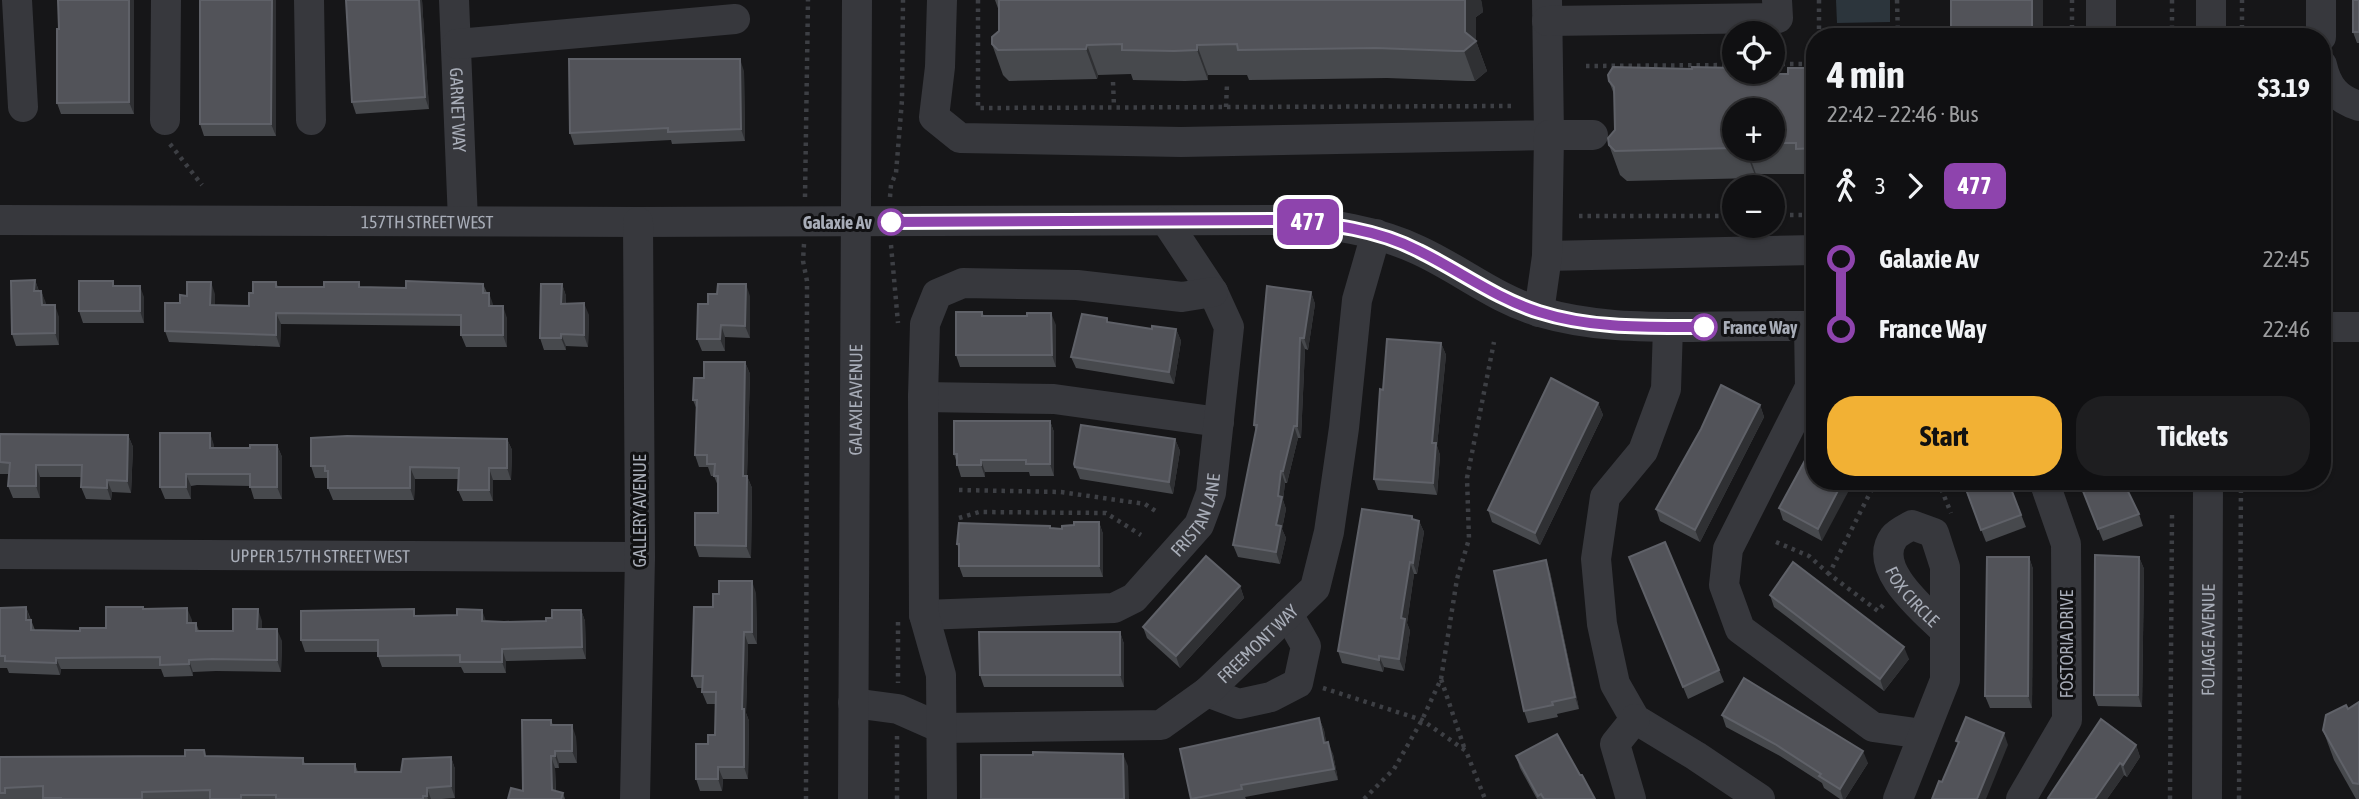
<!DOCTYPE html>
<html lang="en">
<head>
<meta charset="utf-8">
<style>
	:root { --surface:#101012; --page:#1e1e20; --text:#f1f3f6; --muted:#9c9d9f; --line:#303032; --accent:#f2b134 }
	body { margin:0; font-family:"Asap Condensed",sans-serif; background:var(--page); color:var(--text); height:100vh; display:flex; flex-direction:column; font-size:26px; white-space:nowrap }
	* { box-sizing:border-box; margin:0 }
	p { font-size:23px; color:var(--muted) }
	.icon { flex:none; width:38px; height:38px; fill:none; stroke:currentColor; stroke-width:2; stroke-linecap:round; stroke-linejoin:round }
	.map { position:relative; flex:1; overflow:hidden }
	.drawer { position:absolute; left:1806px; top:28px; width:525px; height:462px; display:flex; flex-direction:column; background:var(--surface); border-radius:28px; box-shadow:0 2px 5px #0004,0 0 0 2px var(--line) }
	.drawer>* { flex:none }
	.badge { padding:0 14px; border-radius:10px; font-size:24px; line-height:46px }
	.tools { position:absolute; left:1722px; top:21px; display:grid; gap:14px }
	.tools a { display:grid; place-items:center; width:63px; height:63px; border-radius:50%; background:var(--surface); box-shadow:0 2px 5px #0004,0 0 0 2px var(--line); font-size:35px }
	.map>.badge { position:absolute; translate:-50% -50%; box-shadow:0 0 0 4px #fff }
	.legs { display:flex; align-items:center; gap:10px; height:77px; padding:0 21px; font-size:23px }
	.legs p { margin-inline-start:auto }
	.summary { display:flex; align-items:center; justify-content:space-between; height:119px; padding:0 21px }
	h1 { font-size:38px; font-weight:700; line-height:52px }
	.cta { display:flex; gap:14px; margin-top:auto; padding:14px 21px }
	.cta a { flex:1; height:80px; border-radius:28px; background:var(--accent); color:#111; font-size:28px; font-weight:700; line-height:80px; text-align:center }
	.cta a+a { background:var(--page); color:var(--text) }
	ul { padding:0 21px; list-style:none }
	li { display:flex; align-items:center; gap:24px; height:70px; font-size:26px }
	li i { display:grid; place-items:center; width:10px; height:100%; margin:0 9px; background:currentColor }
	li i::after { content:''; width:18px; height:18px; margin:-9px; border:5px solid; border-radius:50%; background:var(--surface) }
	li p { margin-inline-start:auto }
	li:first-child i { background:linear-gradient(#0000 50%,currentColor 0) }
	li:last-child i { background:linear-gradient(currentColor 50%,#0000 0) }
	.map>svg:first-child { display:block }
</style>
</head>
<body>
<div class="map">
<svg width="2359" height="799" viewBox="0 0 2359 799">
	<rect width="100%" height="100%" fill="#161618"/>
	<path fill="#2c353c" d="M1836,0H1890V22L1837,23Z"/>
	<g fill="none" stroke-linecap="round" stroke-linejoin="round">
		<g stroke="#3d3f44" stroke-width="4.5" stroke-dasharray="3.5 5" stroke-linecap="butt">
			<path d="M978,0V108L1511,106"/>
			<path d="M1819,0V37"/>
			<path d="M1897,0L1898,37"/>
			<path d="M2172,0V37"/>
			<path d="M2072,37V0"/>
			<path d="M2242,37V0"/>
			<path d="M1773,64H1815"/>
			<path d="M1586,66L1734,65"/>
			<path d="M1113,82L1114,107"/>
			<path d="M1226,107L1227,84"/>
			<path d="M170,144L202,185"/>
			<path d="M805,197L808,0"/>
			<path d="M890,197L891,185L896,173L902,100L903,0"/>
			<path d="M1773,215H1815"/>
			<path d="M1579,216H1734"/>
			<path d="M804,244L803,261L807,281L806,799"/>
			<path d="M891,245L898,323"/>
			<path d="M1876,481L1829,574L1878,611L1884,604"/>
			<path d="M1938,481L1951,513"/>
			<path d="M959,490L1061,492L1145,504L1157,512"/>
			<path d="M959,518L979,512L1106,513L1141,535"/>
			<path d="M1776,542L1809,556L1829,574"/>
			<path d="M898,622V683"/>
			<path d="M1441,679L1457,579L1469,539L1467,478L1494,342"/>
			<path d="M1323,688L1422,720L1466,751L1485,799"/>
			<path d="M897,799V734"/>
			<path d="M1364,799L1394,769L1422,720L1441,679L1465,750"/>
			<path d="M2170,799L2172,515"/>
			<path d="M2239,799L2241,481"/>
		</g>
		<g stroke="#37383d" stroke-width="30">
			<path d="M17,0L23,107"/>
			<path d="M309,0L311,120"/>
			<path id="s1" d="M454,0L463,221"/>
			<path d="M942,0L940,67L934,117L960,138L1181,142L1549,135L1547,0"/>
			<path d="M2321,0V37"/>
			<path d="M1547,21L1778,18L1777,0"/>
			<path d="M2101,37V0"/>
			<path d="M2211,37V0"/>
			<path d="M457,44L735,19"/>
			<path d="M2322,65C2327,87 2337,99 2359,106"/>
			<path d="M165,120L166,0"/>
			<path id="s2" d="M0,220L638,222L1284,220C1330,224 1375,230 1418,250C1460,269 1495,299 1540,312C1591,327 1641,327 1693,327C1733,326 1774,326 1815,326"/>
			<path d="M1547,256L1815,250"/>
			<path d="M1539,312L1547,256L1549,135H1593"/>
			<path d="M1809,326L1810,387L1728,549L1724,585L1740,629L1873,727L1923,734"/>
			<path d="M1668,327L1666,389L1643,451L1605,497L1596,559L1602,624L1615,684L1635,719L1696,756L1760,799"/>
			<path d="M2322,327H2359"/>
			<path d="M923,397L1054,399L1219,422"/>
			<path id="s3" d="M0,554L640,557"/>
			<path id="s4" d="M924,615L1114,608L1134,598L1199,525L1211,493L1229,327L1213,292L1166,221"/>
			<path d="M1207,692L1239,704L1271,697L1298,683L1306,646L1288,614"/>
			<path id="s5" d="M853,703L898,709L941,728L1161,725L1207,692L1315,588L1329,532L1344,428L1357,300L1376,234"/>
			<path d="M635,799L640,557L638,222"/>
			<path id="s6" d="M853,799L857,0"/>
			<path d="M942,799L941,675L924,615L923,397L925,324L937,294L963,283L1077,285L1182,297L1213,292"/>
			<path d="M1631,799L1615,744L1635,719"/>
			<path id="s7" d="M1898,799L1945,680V567L1934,533L1912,525C1907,528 1898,532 1894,537C1871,568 1924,610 1944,630"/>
			<path d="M2021,799L2067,720L2066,544L2044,481"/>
			<path id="s8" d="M2207,799L2208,481"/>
		</g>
	</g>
	<g fill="#47494d" fill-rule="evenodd">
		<path d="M58,0H134V114H61L57,103L59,29Z"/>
		<path d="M200,0H276V136H204L200,124Z"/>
		<path d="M422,0L429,109L356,114L352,102Z"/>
		<path d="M995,0H1481L1483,12L1476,17V41L1487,71L1475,81H1467L1387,78L1249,80L1247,75H1208V80L1185,81L1133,80L1131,74L1098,75L1097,79L1009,81L1003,75L992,44L999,31V11Z"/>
		<path d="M2359,0V43H2357L2353,32Z"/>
		<path d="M1815,68V179H1807L1805,174H1756V178L1627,181L1620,175L1609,145L1615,130V97L1609,81L1757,74H1788ZM1734,110H1773V149H1734Z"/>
		<path d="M744,71L745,141L672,144L671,140L574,145L570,133Z"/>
		<path d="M35,280L39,291H41L46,305L59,317V345L16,346L12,334Z"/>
		<path d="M276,282L278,287L406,288L483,284L493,306L507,318V347H466L461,335V326L281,324L280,347L169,342L165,331L180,303L187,296L215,294V305L249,306L253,293Z"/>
		<path d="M562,284L566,296V304L589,315L588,347L566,346V350H544L540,338Z"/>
		<path d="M115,286L144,297V323H83L79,311Z"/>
		<path d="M1311,292L1315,304L1308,350L1305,349L1301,438H1298L1287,483H1285L1283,500L1286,509L1282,529L1286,538L1280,564L1238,557L1233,545L1256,431L1254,425Z"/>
		<path d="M750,296V338L725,337V351H702L697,339L708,304Z"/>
		<path d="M982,312L984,316L1056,325V367H960L956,355Z"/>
		<path d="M1107,318L1108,322L1152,329H1176L1181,341L1174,384L1076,368L1071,357Z"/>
		<path d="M1441,343L1446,355L1437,446L1440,455L1437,495L1378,490L1374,479L1383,390Z"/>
		<path d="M745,362L750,374L747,476L752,488L751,558L699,557L695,545L718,513V486L714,476H711L708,467H699L695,455L697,410L693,400L704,378Z"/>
		<path d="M1598,403L1603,415L1540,545L1492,522L1488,510Z"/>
		<path d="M1760,405L1764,417L1700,542L1660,521L1656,509Z"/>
		<path d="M1050,421L1054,432V476H1030L1029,472H985V477H961L954,454Z"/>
		<path d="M210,433L214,448H250L277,445L282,457V499H254L250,486L197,485L191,486V499H165L160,487Z"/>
		<path d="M0,434L128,435L133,447L131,493L112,492L111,500L86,499L81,487V477H40V498H13L8,486L9,474H0Z"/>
		<path d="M507,439L512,450L511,480H493V501H463L458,490V479H415L414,500H333L328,488V478H315L311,466Z"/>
		<path d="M1175,439L1180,451L1173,494L1080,479L1074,464Z"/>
		<path d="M1815,442L1822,541L1783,520L1779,508Z"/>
		<path d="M1962,481H2008L2026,527L1986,542Z"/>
		<path d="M2079,481L2139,514L2143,526L2103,541Z"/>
		<path d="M1414,520L1419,521L1424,532L1417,574H1414L1407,623L1410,631L1404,671L1384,667L1383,672L1342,663L1338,651Z"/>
		<path d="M1099,522L1103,534V577H963L959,566V550L957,544L1050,526V528L1062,529L1074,525Z"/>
		<path d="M1629,557L1719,670L1724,682L1688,699Z"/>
		<path d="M2029,557L2033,569L2032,708H1990L1985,696Z"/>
		<path d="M2139,557L2144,569L2142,707L2098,706L2094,695Z"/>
		<path d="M1550,572L1579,709L1557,714L1558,717L1528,723L1524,711Z"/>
		<path d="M1240,586L1244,598L1180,668L1147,638L1143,627Z"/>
		<path d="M756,593L757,644H748L746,713L749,721L748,779H723L722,791H700L696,779L708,744L715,735L716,704H707L702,692L703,688H697L692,676L713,607Z"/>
		<path d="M1770,595L1909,659L1884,691L1774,607Z"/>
		<path d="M26,607L35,630L80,631L106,628L144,609L192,620V623H196L199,631H233L262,621V629L282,641L281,672L216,671L193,672V676L164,677L161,669H61L60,675L9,673L7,668H0V608Z"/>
		<path d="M581,610L585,621L586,659L506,661V673H464L461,667H382L378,656V652H305L301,640L416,616L504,622L546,621L552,618Z"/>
		<path d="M1120,632L1124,644V687H984L980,675Z"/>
		<path d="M2359,702V799H2356L2334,760L2323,730L2348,709Z"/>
		<path d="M1722,715L1868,763L1845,799H1840L1824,788L1822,783L1780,756L1726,727Z"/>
		<path d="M1319,718L1324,730L1326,743L1333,754L1338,780L1245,797L1246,799H1191Z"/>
		<path d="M551,720L553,725L576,737L577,763H559V768H555L556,791L563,793L565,799H508L523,791Z"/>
		<path d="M2136,745L2140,757L2127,777L2124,775L2107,799H2049L2048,798Z"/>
		<path d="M207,756L303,758L305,764H355L358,772H401L451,757L455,769V798L442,799H0V757Z"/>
		<path d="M1516,756L1580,775L1595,799H1537L1520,768Z"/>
	</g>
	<g fill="#2f3033">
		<path d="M129,0H134V114L129,102Z"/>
		<path d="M272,0H276V136L271,124Z"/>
		<path d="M419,0H422L429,109L425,97Z"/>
		<path d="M1465,0H1481L1482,3L1483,12L1476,17V41L1487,71L1475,81L1464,51Z"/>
		<rect x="2032" y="0" width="11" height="37"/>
		<path d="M1087,45L1098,75L1097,79L1086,49Z"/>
		<path d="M1197,45L1208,75V80L1197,50Z"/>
		<path d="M740,59L744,71L745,141L741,129Z"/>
		<path d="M1745,149H1747L1756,174V178Z"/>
		<path d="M35,280L39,292L34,291Z"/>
		<path d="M211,282L215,294V317L210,305Z"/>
		<path d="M562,284L566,296L565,316L561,304Z"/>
		<path d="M746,284L750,296V338L745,326Z"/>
		<path d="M140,286L144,297V323L140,311Z"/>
		<path d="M41,291L46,303V317L42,305Z"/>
		<path d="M1311,292L1315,304L1308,350L1304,338Z"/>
		<path d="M489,293L493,304V318L489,306Z"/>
		<path d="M584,303L589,315L588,347L584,335Z"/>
		<path d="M55,305L59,317V345L55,333Z"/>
		<path d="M503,306L507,318V347L503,335Z"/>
		<path d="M276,313L281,324L280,347L276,335Z"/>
		<path d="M1051,313L1056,325V367L1052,355Z"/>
		<path d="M721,325L725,337V351L720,339Z"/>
		<path d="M1176,329L1181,341L1174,384L1169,372Z"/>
		<path d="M561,334L566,346V350L561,338Z"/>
		<path d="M1300,338L1305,349L1301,438L1297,426Z"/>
		<path d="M1441,343L1446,355L1437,446L1440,455L1437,495L1433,483L1432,443Z"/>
		<path d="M745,362L750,374L747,476L752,488L751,558L746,546L743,476Z"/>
		<path d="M1598,403L1603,415L1540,545L1535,533Z"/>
		<path d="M1760,405L1764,417L1700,542L1695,530Z"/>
		<path d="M1050,421L1054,432V476L1050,464Z"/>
		<path d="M1294,426L1298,438L1287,483L1283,471Z"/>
		<path d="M210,433L214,445V460L210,448Z"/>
		<path d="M128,435L133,447L131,493L127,481Z"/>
		<path d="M507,439L512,450L511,480L507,468Z"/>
		<path d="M1175,439L1180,451L1173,494L1169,482Z"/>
		<path d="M277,445L282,457V499L277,487Z"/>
		<path d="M981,460L985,472V477L981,465Z"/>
		<path d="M36,465L40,477V498L36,486Z"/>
		<path d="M410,467L415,479L414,500L410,488Z"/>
		<path d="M489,468L493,480V501L489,490Z"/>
		<path d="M1281,471L1285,483L1283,500L1286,509L1282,529L1286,538L1280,564L1276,552L1278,496Z"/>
		<path d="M186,474L191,486V499L186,487Z"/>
		<path d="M107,480L112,492L111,500L107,488Z"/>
		<path d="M1843,481H1854L1822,541L1818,529Z"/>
		<path d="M1419,521L1424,532L1417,574L1413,563Z"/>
		<path d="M1099,522L1103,534V577L1099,566Z"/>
		<path d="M2029,557L2033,569L2032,708L2028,696Z"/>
		<path d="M2139,557L2144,569L2142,707L2138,695Z"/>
		<path d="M1546,560L1550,572L1579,709L1575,697Z"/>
		<path d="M1410,562L1414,574L1407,623L1410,631L1404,671L1399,659L1401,618Z"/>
		<path d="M752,581L756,593L757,644L752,632Z"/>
		<path d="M1240,586L1244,598L1180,668L1176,656Z"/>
		<path d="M26,607L30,619V632L26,620Z"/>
		<path d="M187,608L192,620L191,635L187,623Z"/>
		<path d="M258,609L262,621V641L257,629Z"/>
		<path d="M482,610L486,621H482Z"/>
		<path d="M581,610L585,621L586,659L582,647Z"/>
		<path d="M277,629L282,641L281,672L277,660Z"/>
		<path d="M744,632L748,644L746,713L749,721L748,779L744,767L742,709Z"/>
		<path d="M1120,632L1124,644V687L1120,675Z"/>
		<path d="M1904,647L1909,659L1884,691L1880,679Z"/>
		<path d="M502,649L506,661V673L502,662Z"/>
		<path d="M1379,656L1384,667L1383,672L1379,660Z"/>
		<path d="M56,658L61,669L60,675L56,663Z"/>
		<path d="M189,660L193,672V676L189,664Z"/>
		<path d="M1319,718L1324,730L1329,755L1324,743Z"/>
		<path d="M572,725L576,737L577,763L572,751Z"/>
		<path d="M2004,733L2008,745L1986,799H1977Z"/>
		<path d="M1328,742L1333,754L1338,780L1334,769Z"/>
		<path d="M2136,745L2140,757L2127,777L2123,765Z"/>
		<path d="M555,751L559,763V768L555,756Z"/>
		<path d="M1863,751L1868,763L1845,799H1843L1840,789Z"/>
		<path d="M1123,754L1128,766L1129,799H1124Z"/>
		<path d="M551,756L555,768L556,799L552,790Z"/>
		<path d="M451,757L455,769V798L451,786Z"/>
		<path d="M2120,763L2124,775L2107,799H2095Z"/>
		<path d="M718,767L723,779L722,791L718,779Z"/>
		<path d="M427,788L431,799H428L427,796Z"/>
	</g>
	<g fill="#525359" stroke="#5f6168" stroke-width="2">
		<path d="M58,0H129V102L57,103V29H59Z"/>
		<path d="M200,0H272L271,124H200Z"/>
		<path d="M346,0H419L425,97L352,102Z"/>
		<path d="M999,0H1465V32L1476,41L1464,51H1456L1376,48L1238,50L1237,44L1197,45V50L1174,51L1122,50V44L1087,45L1086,49L998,50L992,44V37L999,31Z"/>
		<rect x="1951" y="0" width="81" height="37"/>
		<rect x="2353" y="0" width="6" height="32"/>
		<path d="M569,59H740L741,129L668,132V128L570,133Z"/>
		<path d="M1613,67L1692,69V67L1734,68V72H1755L1756,74H1788V68H1815V148L1796,149V143H1773V110H1734V148L1615,151L1609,145L1608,138L1615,130L1614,87L1609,81L1608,75Z"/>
		<path d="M35,280L34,291H41L42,305H55V333L12,334L11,281Z"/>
		<path d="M79,281H113V286H140V311H79Z"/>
		<path d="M406,281L483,284V293H489V306H503V335H461V315L276,313V335L165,331V303H180V295L187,296V282H211L210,305L249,306V293H253V282H276V287H324V282H359V287L406,288Z"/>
		<path d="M541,284H562L561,304L584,303V335L561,334V338H540Z"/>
		<path d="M718,284H746L745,326L721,325L720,339H697L698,304H708V294H717Z"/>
		<path d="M1267,286L1311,292L1304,338H1300L1297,426H1294L1283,471H1281L1278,496L1282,497L1276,525L1281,526L1276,552L1233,545L1257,425H1254Z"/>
		<path d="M956,312H982V316H1027V313H1051L1052,355H956Z"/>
		<path d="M1082,314L1107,318V322L1152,329V326L1176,329L1169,372L1071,357Z"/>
		<path d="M1387,339L1441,343L1432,443H1436L1433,483L1374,479L1380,389L1383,390Z"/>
		<path d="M704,362H745L743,476H747L746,546L695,545V513H718V476H714L715,464H707V455H695L697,400H693L694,378H704Z"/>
		<path d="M1551,378L1598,403L1535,533L1488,510Z"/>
		<path d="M1721,385L1760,405L1695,530L1656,509L1701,429Z"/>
		<path d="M954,421H1050V464H1026V460H981V465H957V454H954Z"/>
		<path d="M1081,425L1175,439L1169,482L1075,467L1074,464Z"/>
		<path d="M160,433H210V448H250V445H277V487H250V474H186V487H160Z"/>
		<path d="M0,434L128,435L127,481L107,480V488L81,487L82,465H36V486H8L10,463L0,462Z"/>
		<path d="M347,436L507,439V468H489V490H458L459,468L410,467V488H328V471H325V466H311V438Z"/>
		<path d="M1815,442V481H1843L1818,529L1779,508Z"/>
		<path d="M1963,481H2008L2021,515L1981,530Z"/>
		<path d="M2079,481H2123L2139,514L2098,529Z"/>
		<path d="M1362,509L1412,516V519L1419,521L1413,563L1410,562L1401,618L1405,619L1399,659L1379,656V660L1338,651Z"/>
		<path d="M1074,522H1099V566H959V544H957L959,523L1050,526V528L1062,529V526L1074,525Z"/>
		<path d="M1665,542L1719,670L1683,687L1629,557Z"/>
		<path d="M2095,555L2139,557L2138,695H2094Z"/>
		<path d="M1206,556L1240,586L1176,656L1143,627Z"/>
		<path d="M1987,557H2029L2028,696H1985Z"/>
		<path d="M1546,560L1575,697L1552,702L1553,705L1524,711L1494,571Z"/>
		<path d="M1793,562L1904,647L1880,679L1770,595Z"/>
		<path d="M719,581H752V632H744L742,709H744V767H718V779H696V744H708V735H715L716,692H702L703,676H692L694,607H713V594H719Z"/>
		<path d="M26,607V620H31V630L80,631V628H106V607H143V609L187,608V623H196V631H233V609H258L257,629H277V660L212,659L189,660V664L160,665V657L56,658V663L5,661V656H0V608Z"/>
		<path d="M414,609V616L457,615V609L482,610V621L504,622L546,621V618H552V610H581L582,647L502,649V662H460V655L378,656V640H301V611Z"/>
		<path d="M979,632H1120V675H980Z"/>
		<path d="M1744,678L1863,751L1840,789L1819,776L1821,774L1775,744L1722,715Z"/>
		<path d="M2359,702V784L2353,783L2323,730L2326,715L2346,705L2348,709Z"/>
		<path d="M1966,717L2004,733L1977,799H1932L1939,781L1942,782L1959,742L1956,741Z"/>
		<path d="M1319,718L1324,743L1328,742L1334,769L1241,785L1242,789L1191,799L1180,749Z"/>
		<path d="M2101,719L2136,745L2123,765L2120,763L2095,799H2050L2048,798Z"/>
		<path d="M522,720H551V725H572V751H555V756H551L552,790L563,793L561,799H508L511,788L523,791Z"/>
		<path d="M1557,734L1580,775H1582L1595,799H1544L1541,794L1538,796L1516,756Z"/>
		<path d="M185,750H204L205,756L303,758V764H355V772H401L403,759L451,757V786L427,788V796H423V799H276V795H241V799H210V790L142,792V799H61V798H43V786L5,788V793H0V757L185,756Z"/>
		<path d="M1033,752L1123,754L1124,799H981V755H1033Z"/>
	</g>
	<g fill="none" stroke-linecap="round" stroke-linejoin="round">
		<g stroke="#fff" stroke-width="16">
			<path id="line-1" d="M891,222L1284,220C1330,224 1377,229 1419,251C1460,271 1495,298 1539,312C1592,329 1648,327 1704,327"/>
		</g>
		<use href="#line-1" stroke="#8e44ad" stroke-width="10"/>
	</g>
	<g fill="#fff" stroke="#8e44ad" stroke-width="3.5">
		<circle cx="891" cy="222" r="12"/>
		<circle cx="1704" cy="327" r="12"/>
	</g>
	<g text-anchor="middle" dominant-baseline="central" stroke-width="6" stroke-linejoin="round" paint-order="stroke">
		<g font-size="18" fill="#a8adb8" stroke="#111113">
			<text stroke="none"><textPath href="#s1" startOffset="110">GARNET WAY</textPath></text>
			<text stroke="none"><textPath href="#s2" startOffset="427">157TH STREET WEST</textPath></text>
			<text stroke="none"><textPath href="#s6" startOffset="399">GALAXIE AVENUE</textPath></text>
			<text transform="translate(639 511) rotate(-90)">GALLERY AVENUE</text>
			<text stroke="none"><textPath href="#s4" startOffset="318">FRISTAN LANE</textPath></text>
			<text stroke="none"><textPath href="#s3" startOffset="320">UPPER 157TH STREET WEST</textPath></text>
			<text stroke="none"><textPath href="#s7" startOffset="390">FOX CIRCLE</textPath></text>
			<text stroke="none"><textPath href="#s8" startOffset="159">FOLIAGE AVENUE</textPath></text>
			<text stroke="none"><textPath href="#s5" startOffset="439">FREEMONT WAY</textPath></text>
			<text transform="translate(2066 644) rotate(-90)">FOSTORIA DRIVE</text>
		</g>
		<g font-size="18" font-weight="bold" fill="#a8adb8" stroke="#111113" text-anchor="end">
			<text x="872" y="222">Galaxie Av</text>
			<text x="1723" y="327" text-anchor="start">France Way</text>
		</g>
	</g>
</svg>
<div class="tools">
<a><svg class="icon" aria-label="locate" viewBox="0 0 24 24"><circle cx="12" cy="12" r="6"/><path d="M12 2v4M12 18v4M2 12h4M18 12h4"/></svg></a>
<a>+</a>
<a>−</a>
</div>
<b class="badge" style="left:1308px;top:222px;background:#8e44ad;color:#fff">477</b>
<section class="drawer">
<div class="summary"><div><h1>4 min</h1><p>22:42 – 22:46 · Bus</p></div><b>$3.19</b></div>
<div class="legs"><svg class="icon" aria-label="walk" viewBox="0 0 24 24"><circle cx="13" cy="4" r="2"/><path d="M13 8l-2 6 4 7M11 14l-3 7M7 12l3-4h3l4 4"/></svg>3<svg class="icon" aria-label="forward" viewBox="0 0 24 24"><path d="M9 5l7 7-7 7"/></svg><b class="badge" style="background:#8e44ad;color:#fff">477</b></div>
<ul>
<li><i style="color:#8e44ad"></i><b>Galaxie Av</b><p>22:45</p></li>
<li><i style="color:#8e44ad"></i><b>France Way</b><p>22:46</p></li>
</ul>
<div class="cta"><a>Start</a><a>Tickets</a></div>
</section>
</div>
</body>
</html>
